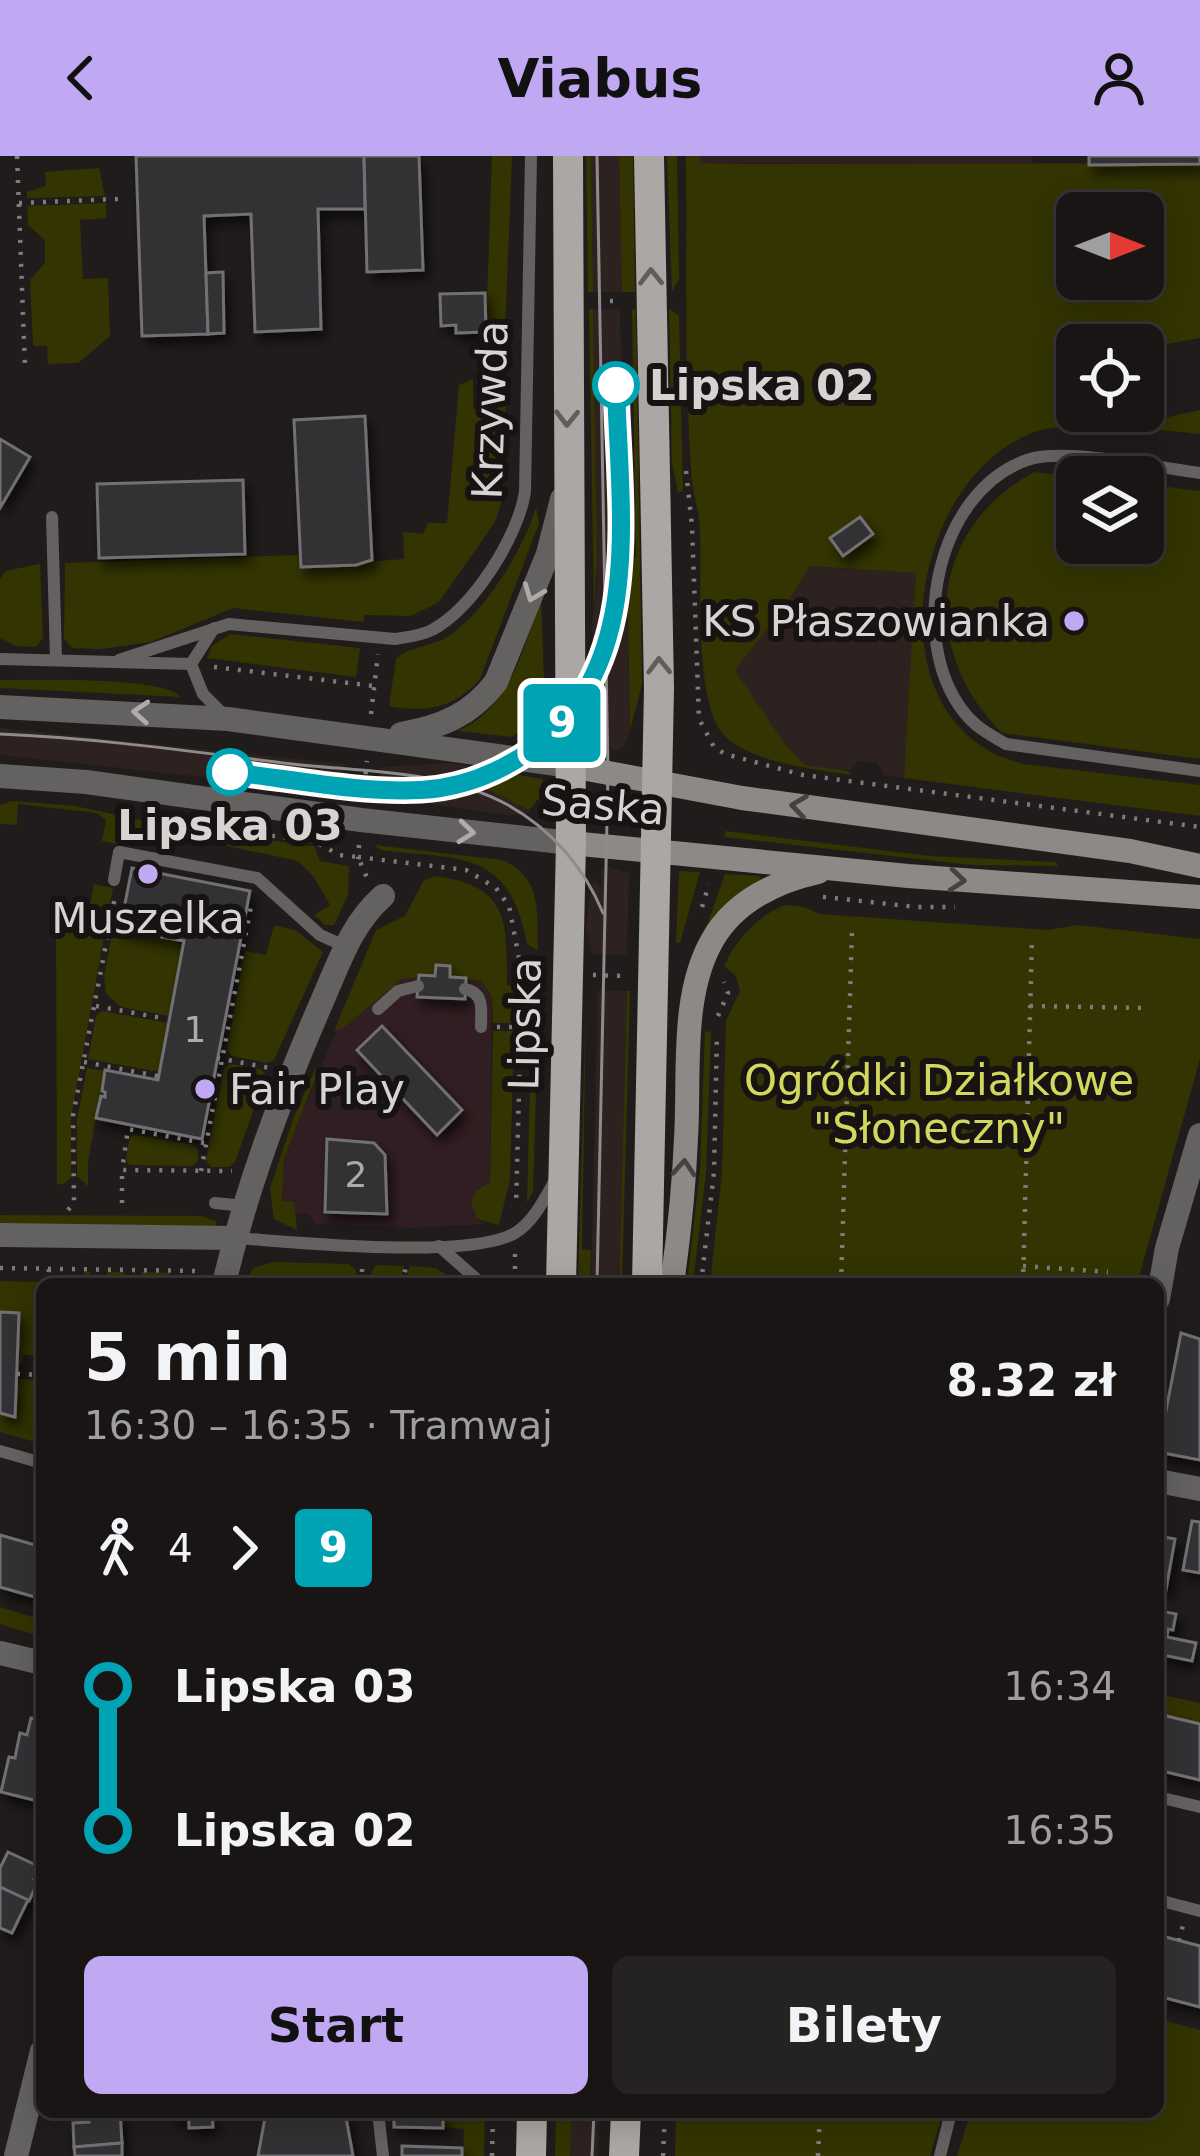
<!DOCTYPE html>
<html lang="pl">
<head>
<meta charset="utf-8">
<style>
	:root { --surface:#181514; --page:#252222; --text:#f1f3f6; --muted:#9f9fa0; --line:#363434; --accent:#c0a8f3 }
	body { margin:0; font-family:"DejaVu Sans",sans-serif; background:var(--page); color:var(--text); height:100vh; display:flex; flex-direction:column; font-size:45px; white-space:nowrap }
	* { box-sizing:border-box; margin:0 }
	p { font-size:39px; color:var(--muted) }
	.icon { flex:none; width:66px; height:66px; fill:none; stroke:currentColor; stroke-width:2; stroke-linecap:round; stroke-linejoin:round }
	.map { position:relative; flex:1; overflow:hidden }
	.panel { position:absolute; left:36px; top:1122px; width:1128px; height:840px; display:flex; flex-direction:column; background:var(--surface); border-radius:18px; box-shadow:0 6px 30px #0003,0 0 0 3px var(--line) }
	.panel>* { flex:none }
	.badge { padding:0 24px; border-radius:9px; font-size:42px; line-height:78px }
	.needle { width:78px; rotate:90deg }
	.fabs { position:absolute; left:1056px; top:36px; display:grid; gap:24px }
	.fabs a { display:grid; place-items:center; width:108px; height:108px; border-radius:18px; background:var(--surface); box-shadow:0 6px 30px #0003,0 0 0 3px var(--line); font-size:60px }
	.map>.badge { position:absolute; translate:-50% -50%; box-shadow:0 0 0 6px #fff }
	.legs { display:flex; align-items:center; gap:18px; height:132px; padding:0 48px; font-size:39px }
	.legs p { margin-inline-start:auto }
	.headline { display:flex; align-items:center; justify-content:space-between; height:204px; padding:0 48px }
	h1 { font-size:66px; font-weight:700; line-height:90px }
	.button { display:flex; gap:24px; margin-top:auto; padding:24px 48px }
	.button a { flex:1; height:138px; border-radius:18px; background:var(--accent); color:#111; font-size:48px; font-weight:700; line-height:138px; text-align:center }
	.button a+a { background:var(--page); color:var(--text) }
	ul { padding:0 48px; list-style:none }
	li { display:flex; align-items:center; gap:42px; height:144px; font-size:45px }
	li i { display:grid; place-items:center; width:18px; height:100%; margin:0 15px; background:currentColor }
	li i::after { content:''; width:30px; height:30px; margin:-15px; border:9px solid; border-radius:50%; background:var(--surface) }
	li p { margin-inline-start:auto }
	li:first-child i { background:linear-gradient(#0000 50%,currentColor 0) }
	li:last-child i { background:linear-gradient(currentColor 50%,#0000 0) }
	header { display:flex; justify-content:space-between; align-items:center; height:156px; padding:0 48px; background:var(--accent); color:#111; font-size:54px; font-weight:700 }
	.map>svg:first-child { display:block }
</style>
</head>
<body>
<header><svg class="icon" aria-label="back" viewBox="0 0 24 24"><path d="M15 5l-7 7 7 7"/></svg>Viabus<svg class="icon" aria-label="person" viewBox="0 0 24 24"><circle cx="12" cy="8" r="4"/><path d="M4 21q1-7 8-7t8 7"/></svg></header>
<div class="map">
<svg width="1200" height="2000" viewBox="0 0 1200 2000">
	<defs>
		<filter id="shadow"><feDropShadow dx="5" dy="8" stdDeviation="6" flood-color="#0009"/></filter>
	</defs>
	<rect width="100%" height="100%" fill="#201c1b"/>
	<g fill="#311e22">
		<path d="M700,0H1032V8L700,7Z"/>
		<path d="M436,809L450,810V821L481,825L492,841L490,1027L484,1029L477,1063L485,1068L413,1072L315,1068L308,1058H294L282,1046L284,1003L336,875L402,823Z"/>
	</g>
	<g fill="#2d221f">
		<path d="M591,0H619L622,136H593Z"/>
		<path d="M593,153H620L630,575L624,590L616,595L605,589L600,575L599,528L593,536L592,467L597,429Z"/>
		<path d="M810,410L917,417L904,622L884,619L877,607L858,605L848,615L805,609L784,587L735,514L784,452Z"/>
		<path d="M0,572L345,608L342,636L0,599Z"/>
		<path d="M450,607L510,615L481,629L532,656L507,659L377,640L381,611Z"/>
		<path d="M609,711L629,717L627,799L593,798L586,771L592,727L594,723L601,732V715Z"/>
		<path d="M598,835H627L619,1128H591Z"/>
		<path d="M572,1956H599L598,2000H570Z"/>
	</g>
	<g fill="#333401" fill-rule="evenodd">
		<path d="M492,0H512L505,173L486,176Z"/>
		<path d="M586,0H591L593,136H588Z"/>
		<path d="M619,0H633L635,136H622Z"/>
		<path d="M667,0H677L679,124L672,135Z"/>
		<path d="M686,0H700L701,7L747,8L1200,7V182L1151,191L1145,235L1150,249L1158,251L1164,262L1200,254V278C1163,274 1067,264 1035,276C907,322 869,572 1024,608L1200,629V660L904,622L916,417L810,410L784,452L735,514L784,587L805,609L848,615L852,619C816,614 746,606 722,577C694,544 702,424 700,378C700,356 692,335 691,314C684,210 687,104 686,0ZM1077,57H1143V123H1077ZM1077,189H1143V255H1077Z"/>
		<path d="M99,12L105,40L27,42V36L46,30L45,16Z"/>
		<path d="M106,47V62L80,64L83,123L108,122L110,180L78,207L48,208L47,190H33L30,124L45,107V84L28,69L27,50Z"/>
		<path d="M669,152L679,160L683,335L678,337L672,307Z"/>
		<path d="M589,153H593L597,407L594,454Z"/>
		<path d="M632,153H636L642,528L630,575L627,403L636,402Z"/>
		<path d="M488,221L498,222L506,228L503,342L495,366L439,446L411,460L365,459L363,466L233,452L151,486L101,493L72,492L64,483L65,407L300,399L302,411L404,403L403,376L423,378L428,367H447L459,229L473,223V253H490L492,242Z"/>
		<path d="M1034,316L1080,321H1077V387H1143V328L1200,335V603L1002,577C919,494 929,374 1034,316Z"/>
		<path d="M536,351L539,367L480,523C455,552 426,557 389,550L396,503C409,490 430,491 447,481C484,458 524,393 536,351Z"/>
		<path d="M40,408L43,482L36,491L16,490L0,482V424L5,415Z"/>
		<path d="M541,441L545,553L512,581L458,575C512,550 523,493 541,441Z"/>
		<path d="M230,478L360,492L356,521L207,502L212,490Z"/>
		<path d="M0,524C34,524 163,520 181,541L0,532Z"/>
		<path d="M506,617L542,623L544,636L529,654L479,629Z"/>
		<path d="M12,645L75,650L192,675L314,690L320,705L349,710L348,739L334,769H325L314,759L330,749L313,720L298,705L195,683L186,687L139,678L122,689L102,685L106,664L97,657L18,648L17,669L0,668V649Z"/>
		<path d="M725,675L930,700L1055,706L1058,710L971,709L725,681Z"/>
		<path d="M375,689L502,704C543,721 537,758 538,795L527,788C509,693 462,704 380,694Z"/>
		<path d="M679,715L700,716L680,787H676Z"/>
		<path d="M725,718L759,720L761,725L705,775Z"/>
		<path d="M435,720C509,730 507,764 507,829L515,830L514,867H493L492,841L481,825L450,821L436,809L435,820L402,823L343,872L334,875L376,774L405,760L424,724Z"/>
		<path d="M94,728L113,732L71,961V1021L65,1027L57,1029L56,767L86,770Z"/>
		<path d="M785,749L804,751L820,758L1048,774L1078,769L1200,783V903L1137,1128H710L722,1017L726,865L740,835L736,820L724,810C737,782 756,761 785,749Z"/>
		<path d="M116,756L121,757L119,774L184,787L169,860L121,851L106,838L104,820Z"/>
		<path d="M274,769L295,774L323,796L274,904L267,907L232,900L227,894L245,795L266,799Z"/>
		<path d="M627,835H630L622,1128H619Z"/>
		<path d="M586,843L582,1093L591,1094L590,1128H578Z"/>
		<path d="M102,855L169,867L159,916L88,903L96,860Z"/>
		<path d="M493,875H514L510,1023L499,1069L477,1063L471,1047L476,1035L490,1026Z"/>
		<path d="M705,875L711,876L706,1016L693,1128H687L700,1015Z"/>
		<path d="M230,908L262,914L266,919L235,1006L229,1011H211L206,1004L224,912Z"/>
		<path d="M87,912L104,915L88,1006V1030L77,1020V964Z"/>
		<path d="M315,913L318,916L284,1003L282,1045L294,1046L297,1074L274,1063L270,1032L292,966Z"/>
		<path d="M530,932H536L533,1035L527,1047Z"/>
		<path d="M134,979L194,989L198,994V1005L192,1010L129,1009L126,1003L130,981Z"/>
		<path d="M0,1059L202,1060L217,1066L215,1070L0,1068Z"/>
		<path d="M274,1106L349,1108L356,1114L358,1128H245L253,1112Z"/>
		<path d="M376,1109L404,1110L400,1128H365Z"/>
		<path d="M410,1110L436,1112L461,1128H404Z"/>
		<path d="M84,1116H90L91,1126H106L107,1116H124V1127H140L141,1116L170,1117V1128H85Z"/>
		<path d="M0,1125L45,1126L42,1128V1210H36L35,1199H23L22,1209H18L19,1158L0,1156Z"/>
		<path d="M16,1223L42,1224V1288L0,1276V1257L15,1260Z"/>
		<path d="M0,1451L42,1464V1481L0,1468Z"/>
		<path d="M1158,1538L1200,1547V1568L1158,1558Z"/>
		<path d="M1158,1863L1200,1874V2000H957L971,1956H1158Z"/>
		<path d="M444,1956H485L484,2000H463L464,1973L445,1971Z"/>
		<path d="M556,1956H572L570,2000H555Z"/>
		<path d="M676,1956H943L930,2000H675Z"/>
	</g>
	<g fill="#333135" stroke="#716f73" stroke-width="3" filter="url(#shadow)">
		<path d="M136,0H364L365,53H318L321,173L255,176L251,58L204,60L208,178L142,180Z"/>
		<path d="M364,0H419L423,114L367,116Z"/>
		<path d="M1089,0H1200V8L1089,9Z"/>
		<path d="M223,116L224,177L208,178L206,117Z"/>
		<path d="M485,137L486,176L456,177V169L441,170L440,138Z"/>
		<path d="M365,260L372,404L356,409L301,411L294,264Z"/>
		<path d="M0,283L30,301L0,352Z"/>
		<path d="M243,324L245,398L99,402L97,328Z"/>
		<path d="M860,361L873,378L843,400L830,382Z"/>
		<path d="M132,712L250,735L202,983L96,962L101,940L105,941V936L102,935L105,914L158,924L184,785L120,773Z"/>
		<path d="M436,809L450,810V821L466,822L465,843L417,841L419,819L435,820Z"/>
		<path d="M382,870L462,954L437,979L357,894Z"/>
		<path d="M327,983L374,987L385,999L387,1058L325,1056Z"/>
		<path d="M0,1156L19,1157L15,1261L0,1257Z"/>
		<path d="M1181,1177L1200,1183V1304L1158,1296Z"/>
		<path d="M1192,1365L1200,1366V1417L1183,1414Z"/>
		<path d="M0,1379L42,1391V1443L0,1431Z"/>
		<path d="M1158,1380L1175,1383L1166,1434L1158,1432Z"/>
		<path d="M1158,1451L1160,1455L1176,1458L1173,1474L1168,1473L1167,1481L1196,1487L1192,1505L1158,1498Z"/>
		<path d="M1158,1558L1200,1568V1624L1158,1614Z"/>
		<path d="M31,1562L42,1565V1646L1,1636L9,1601L15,1602L20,1577L27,1579Z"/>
		<path d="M8,1696L40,1711L34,1723L42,1726V1735L34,1734L29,1745L0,1731V1712Z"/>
		<path d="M0,1731L28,1744L12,1777L0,1772Z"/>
		<path d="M1158,1779L1200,1790V1851L1158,1840Z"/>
		<path d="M88,1956H120L122,1987L74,1991L73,1967L89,1966Z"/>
		<path d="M173,1956H212L213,1971L189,1972V1962L173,1963Z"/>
		<path d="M266,1956H345L353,2000H258Z"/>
		<path d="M394,1956H443V1972L394,1971Z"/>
		<path d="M122,1987V2000H75L74,1991Z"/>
		<path d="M402,1990L462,1992V2000H402Z"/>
	</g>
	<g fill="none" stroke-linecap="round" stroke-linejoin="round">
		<g stroke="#7e7b7a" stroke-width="4.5" stroke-dasharray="3 9" stroke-linecap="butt">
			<path d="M17,0L25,211"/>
			<path d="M19,47L118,43"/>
			<path d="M598,145H622"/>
			<path d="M686,315L692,370L699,563L714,591L725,598L803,619L1200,671"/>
			<path d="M214,511L374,530"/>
			<path d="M371,558L378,498"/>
			<path d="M363,642L367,605"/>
			<path d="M165,665L316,686L339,699L358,701L368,724"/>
			<path d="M359,689L358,701L466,714L496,732L509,750L522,818L516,1050"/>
			<path d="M823,741L917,751H955"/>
			<path d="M702,751L709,728"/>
			<path d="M593,819L624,820"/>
			<path d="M96,850L167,863"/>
			<path d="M1030,850L1147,852"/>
			<path d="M718,860L728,837L724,826"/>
			<path d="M497,871H521"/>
			<path d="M217,902L270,912"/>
			<path d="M84,906L158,920"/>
			<path d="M204,987L128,973L122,1014L232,1015"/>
			<path d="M201,1015L252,745"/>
			<path d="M122,1047V1014"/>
			<path d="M68,1054L74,1047L73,960L115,741"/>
			<path d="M515,1098V1128"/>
			<path d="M1023,1110L1108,1116"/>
			<path d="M0,1112L199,1115"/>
			<path d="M48,1128L49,1112"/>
			<path d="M362,1128V1110"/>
			<path d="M402,1128L406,1111"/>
			<path d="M701,1128L714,1016L717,877"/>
			<path d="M841,1128L852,776"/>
			<path d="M1023,1128L1032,782"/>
			<path d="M17,1218L42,1219"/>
			<path d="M1179,1785L1183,1769"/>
			<path d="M492,2000L493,1956"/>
			<path d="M663,2000L665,1956"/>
			<path d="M818,2000L820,1956"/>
		</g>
		<g stroke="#646260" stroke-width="12">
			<path d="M1200,317C1159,312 1064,291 1027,304C936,336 907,482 963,555C975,571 990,579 1006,588L1200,615"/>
			<path d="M52,361L56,503"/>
			<path d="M214,472L191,508L203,538L227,562"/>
			<path d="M0,503L191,508"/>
			<path d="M119,504L229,468L395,483C408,481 420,480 432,474C473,452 518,381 525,336L531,0"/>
			<path d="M114,724L119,696L257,722L320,779L347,791"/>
			<path d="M465,833C485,837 481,854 481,871"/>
			<path d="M378,853L398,835L418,830"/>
			<path d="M215,1047L244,1050"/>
			<path d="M236,1082C294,1086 468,1104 515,1077C533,1066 544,1044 554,1026"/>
			<path d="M439,1090L482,1128"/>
			<path d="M0,1295L42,1307"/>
			<path d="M1158,1641L1200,1651"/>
			<path d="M1158,1744L1200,1755"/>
			<path d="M378,1956L383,2000"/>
			<path d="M940,2000L951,1956"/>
		</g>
		<g stroke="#646260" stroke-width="24">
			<path d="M0,551L228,563L571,610"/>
			<path d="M401,578C441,571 471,559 496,526L548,398L562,343"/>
			<path d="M0,620L86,626L361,664L571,687"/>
			<path d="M0,1079L235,1082"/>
			<path d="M224,1128C246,1032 281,940 320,850C338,810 350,769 383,740"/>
			<path d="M1158,1143L1167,1092L1200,979"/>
			<path d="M1158,1325L1200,1333"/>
			<path d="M0,1497L42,1507"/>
			<path d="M16,2000L42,1895"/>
		</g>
		<g stroke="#8c8987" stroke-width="24">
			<path d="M571,610L742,642L1130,695L1200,710"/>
			<path d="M571,687L908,720L1200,741"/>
			<path d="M672,1128C679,1079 684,1031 686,982C690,919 680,839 713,783C735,745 777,725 818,716"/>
		</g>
		<g stroke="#aba7a4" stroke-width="30">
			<path d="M561,1128L571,687L568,0"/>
			<path d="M647,1128L659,532L649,0"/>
			<path d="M531,2000L532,1956"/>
			<path d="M624,2000L626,1956"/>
		</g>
		<g stroke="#8f8b8a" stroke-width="3">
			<path d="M0,578C98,582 195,596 292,608C362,616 445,614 508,649C551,673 584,711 603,757"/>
			<path d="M453,629C522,611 573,568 603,503"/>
			<path d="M597,1128L608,617L597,0"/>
			<path d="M592,2000L594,1956"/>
		</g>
	</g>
	<defs><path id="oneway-chevron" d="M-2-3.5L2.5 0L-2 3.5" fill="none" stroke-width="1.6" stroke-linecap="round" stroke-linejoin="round" transform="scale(3)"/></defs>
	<g stroke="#615d5b">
		<use href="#oneway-chevron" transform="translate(651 121) rotate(-91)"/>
		<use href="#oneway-chevron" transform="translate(567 262) rotate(91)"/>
		<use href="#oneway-chevron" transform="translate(659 510) rotate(-91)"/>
	</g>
	<g stroke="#aeabaa">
		<use href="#oneway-chevron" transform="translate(533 437) rotate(111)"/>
		<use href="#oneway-chevron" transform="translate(141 556) rotate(-176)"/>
		<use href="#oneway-chevron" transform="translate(466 676) rotate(6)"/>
	</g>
	<g stroke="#464241">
		<use href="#oneway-chevron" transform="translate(799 650) rotate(-172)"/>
		<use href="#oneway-chevron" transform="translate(957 724) rotate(5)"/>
		<use href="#oneway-chevron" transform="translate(684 1012) rotate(-86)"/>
	</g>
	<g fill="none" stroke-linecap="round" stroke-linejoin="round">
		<g stroke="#fff" stroke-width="27">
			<path id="line-1" d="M230,616C292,623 358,637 421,634C457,632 493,619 524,599C648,517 619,357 616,229"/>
		</g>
		<use href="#line-1" stroke="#00a3b4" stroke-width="18"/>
	</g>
	<g fill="#fff" stroke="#00a3b4" stroke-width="6">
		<circle cx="616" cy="229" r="21"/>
		<circle cx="230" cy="616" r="21"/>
	</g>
	<g fill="#c0a8f3" stroke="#171312" stroke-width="4.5">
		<circle cx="1074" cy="465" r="12"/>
		<circle cx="148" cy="718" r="12"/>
		<circle cx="205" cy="933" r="12"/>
	</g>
	<g text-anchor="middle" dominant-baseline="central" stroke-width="12" stroke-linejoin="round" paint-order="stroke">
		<g font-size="36" fill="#adaaab">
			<text x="195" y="873">1</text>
			<text x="356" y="1018">2</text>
		</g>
		<g font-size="42" font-weight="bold" fill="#d6d3d2" stroke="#171312" text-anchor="start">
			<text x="649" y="229">Lipska 02</text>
			<text x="230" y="669" text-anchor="middle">Lipska 03</text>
		</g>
		<g font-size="42" fill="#d6d3d2" stroke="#171312">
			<text transform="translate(490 254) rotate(-88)">Krzywda</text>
			<text transform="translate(603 649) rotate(5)">Saska</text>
			<text transform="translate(525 868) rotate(-89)">Lipska</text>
		</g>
		<g font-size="42" fill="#d6d3d2" stroke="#171312" text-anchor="end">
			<text x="1050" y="465">KS Płaszowianka</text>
			<text x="148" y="762" text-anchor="middle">Muszelka</text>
			<text x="229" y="933" text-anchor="start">Fair Play</text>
		</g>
		<g font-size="42" fill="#d4d75d" stroke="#171312">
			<text x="939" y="924">Ogródki Działkowe<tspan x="939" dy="48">"Słoneczny"</tspan></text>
		</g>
	</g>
</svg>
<div class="fabs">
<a><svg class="needle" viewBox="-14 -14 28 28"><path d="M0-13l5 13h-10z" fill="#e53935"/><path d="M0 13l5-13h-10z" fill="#9f9fa0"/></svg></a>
<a><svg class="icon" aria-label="locate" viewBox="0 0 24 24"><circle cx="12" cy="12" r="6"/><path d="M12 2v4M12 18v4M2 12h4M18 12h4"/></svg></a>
<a><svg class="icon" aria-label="layers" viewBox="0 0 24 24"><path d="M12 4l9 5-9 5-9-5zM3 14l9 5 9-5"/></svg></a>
</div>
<b class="badge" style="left:562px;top:567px;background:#00a3b4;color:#fff">9</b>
<section class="panel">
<div class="headline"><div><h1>5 min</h1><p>16:30 – 16:35 · Tramwaj</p></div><b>8.32 zł</b></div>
<div class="legs"><svg class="icon" aria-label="walk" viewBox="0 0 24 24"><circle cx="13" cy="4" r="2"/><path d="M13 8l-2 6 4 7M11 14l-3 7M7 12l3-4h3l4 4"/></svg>4<svg class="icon" aria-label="forward" viewBox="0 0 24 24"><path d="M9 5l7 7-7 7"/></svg><b class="badge" style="background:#00a3b4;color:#fff">9</b></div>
<ul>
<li><i style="color:#00a3b4"></i><b>Lipska 03</b><p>16:34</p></li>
<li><i style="color:#00a3b4"></i><b>Lipska 02</b><p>16:35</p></li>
</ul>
<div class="button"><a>Start</a><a>Bilety</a></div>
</section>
</div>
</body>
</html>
